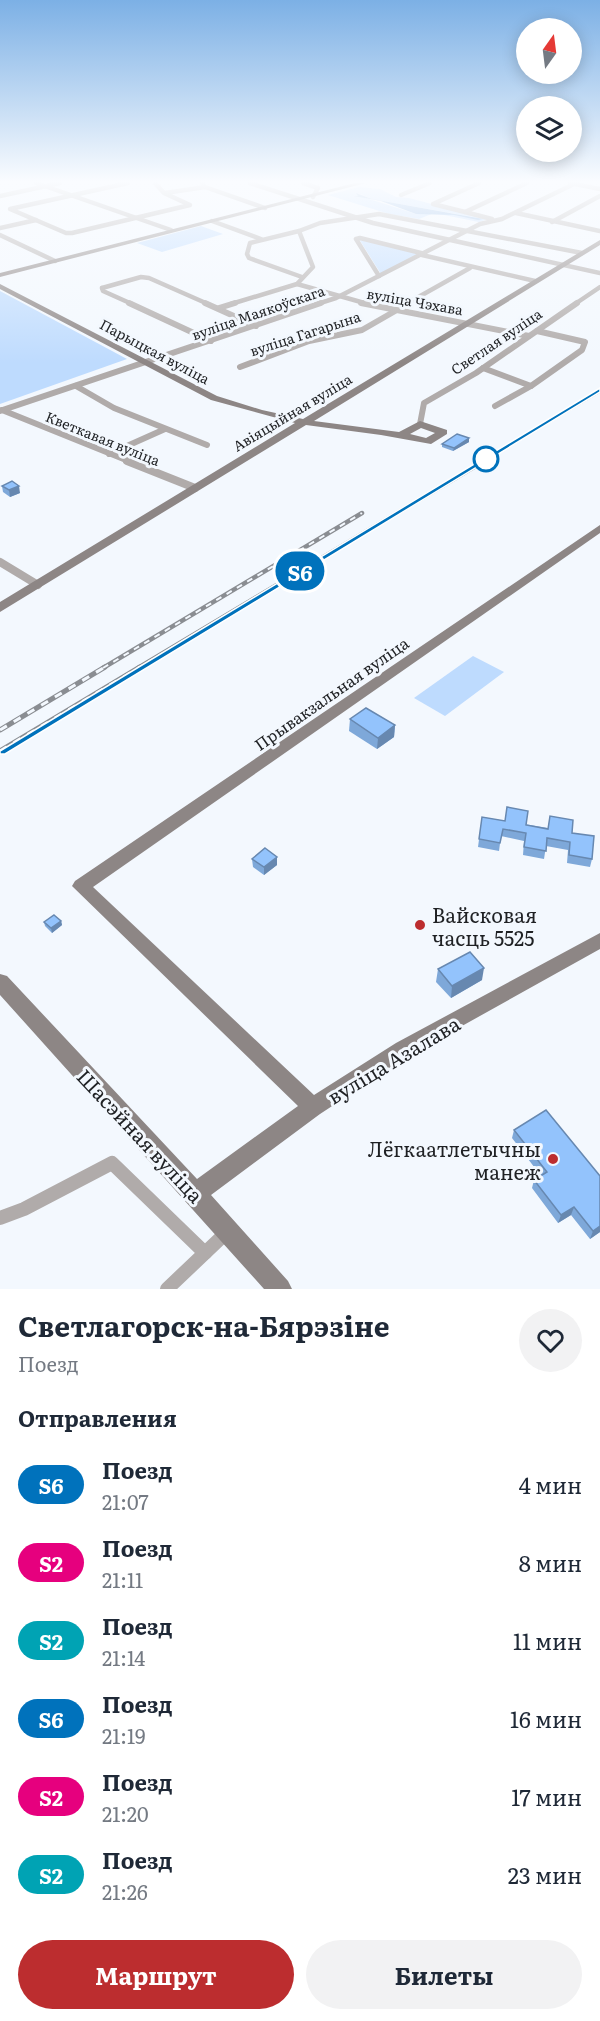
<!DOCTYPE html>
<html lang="ru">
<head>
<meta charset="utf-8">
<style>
	:root { --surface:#fff; --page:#f2f2f3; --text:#1f2937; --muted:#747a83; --accent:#bc2d2f }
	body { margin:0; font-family:Literata,serif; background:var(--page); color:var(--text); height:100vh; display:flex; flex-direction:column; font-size:22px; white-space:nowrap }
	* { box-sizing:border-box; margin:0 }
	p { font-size:20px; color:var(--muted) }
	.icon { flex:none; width:33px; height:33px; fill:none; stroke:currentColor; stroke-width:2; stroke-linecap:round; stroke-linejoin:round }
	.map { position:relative; height:1289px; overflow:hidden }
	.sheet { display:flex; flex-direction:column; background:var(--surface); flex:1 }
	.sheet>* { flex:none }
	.badge { padding:0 12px; border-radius:20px; font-size:21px; line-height:39px }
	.needle { width:39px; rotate:14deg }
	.tools { position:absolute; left:516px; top:18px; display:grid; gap:12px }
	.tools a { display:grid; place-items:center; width:66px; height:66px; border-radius:50%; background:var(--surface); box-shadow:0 3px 15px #0003; font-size:30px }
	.map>.badge { position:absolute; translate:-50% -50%; box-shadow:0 0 0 3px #fff }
	h2 { padding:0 18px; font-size:22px; line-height:54px }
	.round { display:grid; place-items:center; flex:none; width:63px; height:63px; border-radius:32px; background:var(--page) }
	.headline { display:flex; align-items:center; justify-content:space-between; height:102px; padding:0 18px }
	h1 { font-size:28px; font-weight:700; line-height:45px }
	.button { display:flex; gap:12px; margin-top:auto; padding:12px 18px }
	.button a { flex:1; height:69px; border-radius:36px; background:var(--accent); color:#fff; font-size:24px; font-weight:700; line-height:69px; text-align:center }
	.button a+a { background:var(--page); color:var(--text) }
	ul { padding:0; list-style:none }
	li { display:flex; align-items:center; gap:18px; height:78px; padding:0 18px }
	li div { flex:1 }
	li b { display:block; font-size:22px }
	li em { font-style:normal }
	li .badge { min-width:66px; font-weight:700; text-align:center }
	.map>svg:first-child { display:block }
</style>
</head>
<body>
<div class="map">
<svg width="600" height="1289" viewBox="0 0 600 1289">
	<rect width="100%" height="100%" fill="#f3f8fe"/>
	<g fill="#bedbfe" fill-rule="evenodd">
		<path d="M359,187L380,189L396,197L409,198L488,219L479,222L434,213L419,219L389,214L328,195ZM358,193L372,199L479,218L432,212L416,214L360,196Z"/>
		<path d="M201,226L223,234L162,252L137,243Z"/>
		<path d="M359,239L420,253L381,274Z"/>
		<path d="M0,291L127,359L0,404Z"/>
		<path d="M473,656L504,672L445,716L414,698Z"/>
	</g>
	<path fill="#7aa9e0" d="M356,193L372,199L483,219L478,220L454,215L416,214L381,201L354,196H358Z"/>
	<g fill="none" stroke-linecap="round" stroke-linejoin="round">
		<g stroke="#b0abaa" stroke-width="4.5">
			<path d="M36,183L171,230"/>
			<path d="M128,183L10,209L66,233H72L190,205L164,193L155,183"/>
			<path d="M202,183L205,187L265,208"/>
			<path d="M250,183L373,223L600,273"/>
			<path d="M303,183L318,188L313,197"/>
			<path d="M570,183L600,189"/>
			<path d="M165,193L205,187"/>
			<path d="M401,195L430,183"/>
			<path d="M0,196L60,183"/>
			<path d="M465,212L433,204L479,183"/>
			<path d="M516,213L600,231"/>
			<path d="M492,219L465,212L527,183"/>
			<path d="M212,221L261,239"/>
			<path d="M552,222L600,196"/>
			<path d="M0,228L36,220"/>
			<path d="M299,231L250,243L247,254L249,258L302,277"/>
			<path d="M0,235L55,261"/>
			<path d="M422,255L535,281"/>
			<path d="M379,276L356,239L360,238L425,254"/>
			<path d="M297,284L368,304"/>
			<path d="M102,288L141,277L149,278L208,304"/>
			<path d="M102,288L103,291L132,304"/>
			<path d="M231,304L297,284L313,267L299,231L320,223L379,214L582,253"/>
			<path d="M317,304L336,298L480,224L502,219L576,183"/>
			<path d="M406,304L470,268"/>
			<path d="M575,304L600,287"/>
		</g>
		<g stroke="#b0abaa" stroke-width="6">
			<path d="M129,303L211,341"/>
			<path d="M205,303L256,326"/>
			<path d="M361,303L529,336"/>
			<path d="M219,308L235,303"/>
			<path d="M240,367L309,341L362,330L409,303"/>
			<path d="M483,368L531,386"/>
			<path d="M76,386L114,408L207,445"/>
			<path d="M495,406L531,386L582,350L585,342L537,331"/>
			<path d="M2,410L131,462"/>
			<path d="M0,411L321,303"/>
			<path d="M420,424L424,403L476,373L577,303"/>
			<path d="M109,454L165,429"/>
		</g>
		<g stroke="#b0abaa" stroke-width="8">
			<path d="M127,461L195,488"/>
			<path d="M0,562L38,585"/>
		</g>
		<g stroke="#b0abaa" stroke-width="14">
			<path d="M0,1218L24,1209L112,1163L205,1253"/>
			<path d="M167,1289L227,1232"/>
		</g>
		<g fill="#8d8685" fill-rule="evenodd">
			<path d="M355,183H366L0,277V273Z"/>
			<path d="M600,240V245L314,421L399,432L420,421L447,430V434L431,444L381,435L306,425L0,612V602L295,423L211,400L0,289V284L217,396L262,410L303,419ZM421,428L435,433L426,438L410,434Z"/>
			<path d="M600,525V533L93,887L314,1095L396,1043L600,933V949L410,1055L320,1114L211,1195L288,1281L292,1289H264L0,995V974L7,976L197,1179L298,1106L72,886L75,881Z"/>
		</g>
		<g stroke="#8a8d92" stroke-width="3">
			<path id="rail-far2" d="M481,462L600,391"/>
		</g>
		<g stroke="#8a8d92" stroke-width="4.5">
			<g id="rail-far1">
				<path d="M103,668L362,513"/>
				<path d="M138,668L484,461"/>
			</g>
		</g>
		<g stroke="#8a8d92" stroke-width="5">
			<g id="rail">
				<path d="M0,730L105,667"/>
				<path d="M0,751L140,667"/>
			</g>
		</g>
		<use href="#rail-far2" stroke="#f3f8fe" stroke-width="1.5" stroke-dasharray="4" stroke-linecap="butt"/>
		<use href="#rail-far1" stroke="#f3f8fe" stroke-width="2" stroke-dasharray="6" stroke-linecap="butt"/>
		<use href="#rail" stroke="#f3f8fe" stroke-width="3" stroke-dasharray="8" stroke-linecap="butt"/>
	</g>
	<g fill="#7ea8d9">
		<path d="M469,438V442L453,451L442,447V444Z"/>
		<path d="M2,486L20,493L10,497L3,492Z"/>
		<path d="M350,719L395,725L394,737L377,749L349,731Z"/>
		<path d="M550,816L572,833L592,859L590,867L567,863L568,850L546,846L544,859L523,855L524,841L501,836L499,851L478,847L482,817L548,828Z"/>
		<path d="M252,859L277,865L264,875L253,867Z"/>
		<path d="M61,921L62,925L52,933L45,926L44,922Z"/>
		<path d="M438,969L482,980L451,998L436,982Z"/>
		<path d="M514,1130L600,1176V1232L590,1239L571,1215L558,1223L532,1188L534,1180L541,1176L512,1138Z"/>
	</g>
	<g fill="#6788b0">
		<path d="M469,438V442L453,451L454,448Z"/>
		<path d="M19,486L20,493L10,497L9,490Z"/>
		<path d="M395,725L394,737L377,749L378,738Z"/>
		<path d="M277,857V865L264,875V867Z"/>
		<path d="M61,921L62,925L52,933L51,928Z"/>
		<path d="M484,968L482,980L451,998L452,986Z"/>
		<path d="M574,1207L571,1215L558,1223L561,1215Z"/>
		<path d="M600,1226V1232L590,1239L593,1231Z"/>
	</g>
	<g fill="#93c3fc" stroke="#6788b0" stroke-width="1.5">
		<path d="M457,434L469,438L454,448L442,444Z"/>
		<path d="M12,481L19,486L9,490L2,486Z"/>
		<path d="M366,708L395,725L378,738L350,719Z"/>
		<path d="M507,807L528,811L526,825L548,829L550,816L573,820L572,833L594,836L592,859L569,855L570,842L547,838L546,851L524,847L526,833L503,829L500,843L479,839L482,817L505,821Z"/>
		<path d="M265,848L277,857L264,867L252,859Z"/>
		<path d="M54,915L61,921L51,928L44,922Z"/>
		<path d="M470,952L484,968L452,986L438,969Z"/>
		<path d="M546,1110L600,1176V1226L593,1231L574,1207L561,1215L534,1180L547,1172L514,1130Z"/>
	</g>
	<linearGradient id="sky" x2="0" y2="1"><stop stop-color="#7cb0e5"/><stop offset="0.5" stop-color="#fafcff"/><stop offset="1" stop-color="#fafcff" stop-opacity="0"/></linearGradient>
	<rect width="600" height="363" fill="url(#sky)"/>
	<path fill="#0072bc" stroke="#fff" stroke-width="1.5" d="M600,388V392L5,754H0V751Z"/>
	<circle fill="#fff" stroke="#0072bc" stroke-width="3" cx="486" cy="459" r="12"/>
	<g fill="#bc2d2f" stroke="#f3f8fe" stroke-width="2">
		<circle cx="420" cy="925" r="6"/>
		<circle cx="553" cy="1159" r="6"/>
	</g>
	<g text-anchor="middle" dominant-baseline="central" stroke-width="6" stroke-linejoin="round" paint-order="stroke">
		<g font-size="14" fill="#1f2124" stroke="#f3f8fe">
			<text transform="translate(415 301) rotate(10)">вуліца Чэхава</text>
			<text transform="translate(258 312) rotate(-19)">вуліца Маякоўскага</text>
			<text transform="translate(305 333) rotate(-18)">вуліца Гагарына</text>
			<text transform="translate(496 341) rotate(-34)">Светлая вуліца</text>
			<text transform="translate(155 351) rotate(28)">Парыцкая вуліца</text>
			<text transform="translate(292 412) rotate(-31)">Авіяцыйная вуліца</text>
			<text transform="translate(103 438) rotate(22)">Кветкавая вуліца</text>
		</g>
		<g font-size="16" fill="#1f2124" stroke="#f3f8fe">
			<text transform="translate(331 693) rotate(-35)">Прывакзальная вуліца</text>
		</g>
		<g font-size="20" fill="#1f2124" stroke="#f3f8fe" text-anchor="start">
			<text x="432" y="914">Вайсковая<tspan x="432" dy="23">часць 5525</tspan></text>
			<text x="541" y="1148" text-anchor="end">Лёгкаатлетычны<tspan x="541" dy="23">манеж</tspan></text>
		</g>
		<g font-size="20" fill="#1f2124" stroke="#f3f8fe">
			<text transform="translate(393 1059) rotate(-31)">вуліца Азалава</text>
			<text transform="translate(141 1135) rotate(47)">Шасэйная вуліца</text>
		</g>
	</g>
</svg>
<div class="tools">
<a><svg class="needle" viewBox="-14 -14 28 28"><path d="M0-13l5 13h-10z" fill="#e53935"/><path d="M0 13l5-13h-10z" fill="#747a83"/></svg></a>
<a><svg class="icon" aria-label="layers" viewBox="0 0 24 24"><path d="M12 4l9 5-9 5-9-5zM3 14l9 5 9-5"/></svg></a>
</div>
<b class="badge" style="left:300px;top:571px;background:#0072bc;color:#fff">S6</b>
</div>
<section class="sheet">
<div class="headline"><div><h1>Светлагорск-на-Бярэзіне</h1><p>Поезд</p></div><a class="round"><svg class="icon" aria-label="heart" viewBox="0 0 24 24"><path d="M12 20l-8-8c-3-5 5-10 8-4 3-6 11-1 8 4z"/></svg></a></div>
<h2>Отправления</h2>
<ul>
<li><span class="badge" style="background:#0072bc;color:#fff">S6</span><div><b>Поезд</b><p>21:07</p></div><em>4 мин</em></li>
<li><span class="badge" style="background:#e6007e;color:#fff">S2</span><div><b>Поезд</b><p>21:11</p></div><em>8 мин</em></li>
<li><span class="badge" style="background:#00a3b4;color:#fff">S2</span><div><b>Поезд</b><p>21:14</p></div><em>11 мин</em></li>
<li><span class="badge" style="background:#0072bc;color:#fff">S6</span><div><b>Поезд</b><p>21:19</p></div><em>16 мин</em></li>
<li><span class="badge" style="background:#e6007e;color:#fff">S2</span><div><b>Поезд</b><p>21:20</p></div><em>17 мин</em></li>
<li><span class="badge" style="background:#00a3b4;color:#fff">S2</span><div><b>Поезд</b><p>21:26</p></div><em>23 мин</em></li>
</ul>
<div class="button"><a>Маршрут</a><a>Билеты</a></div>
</section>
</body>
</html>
